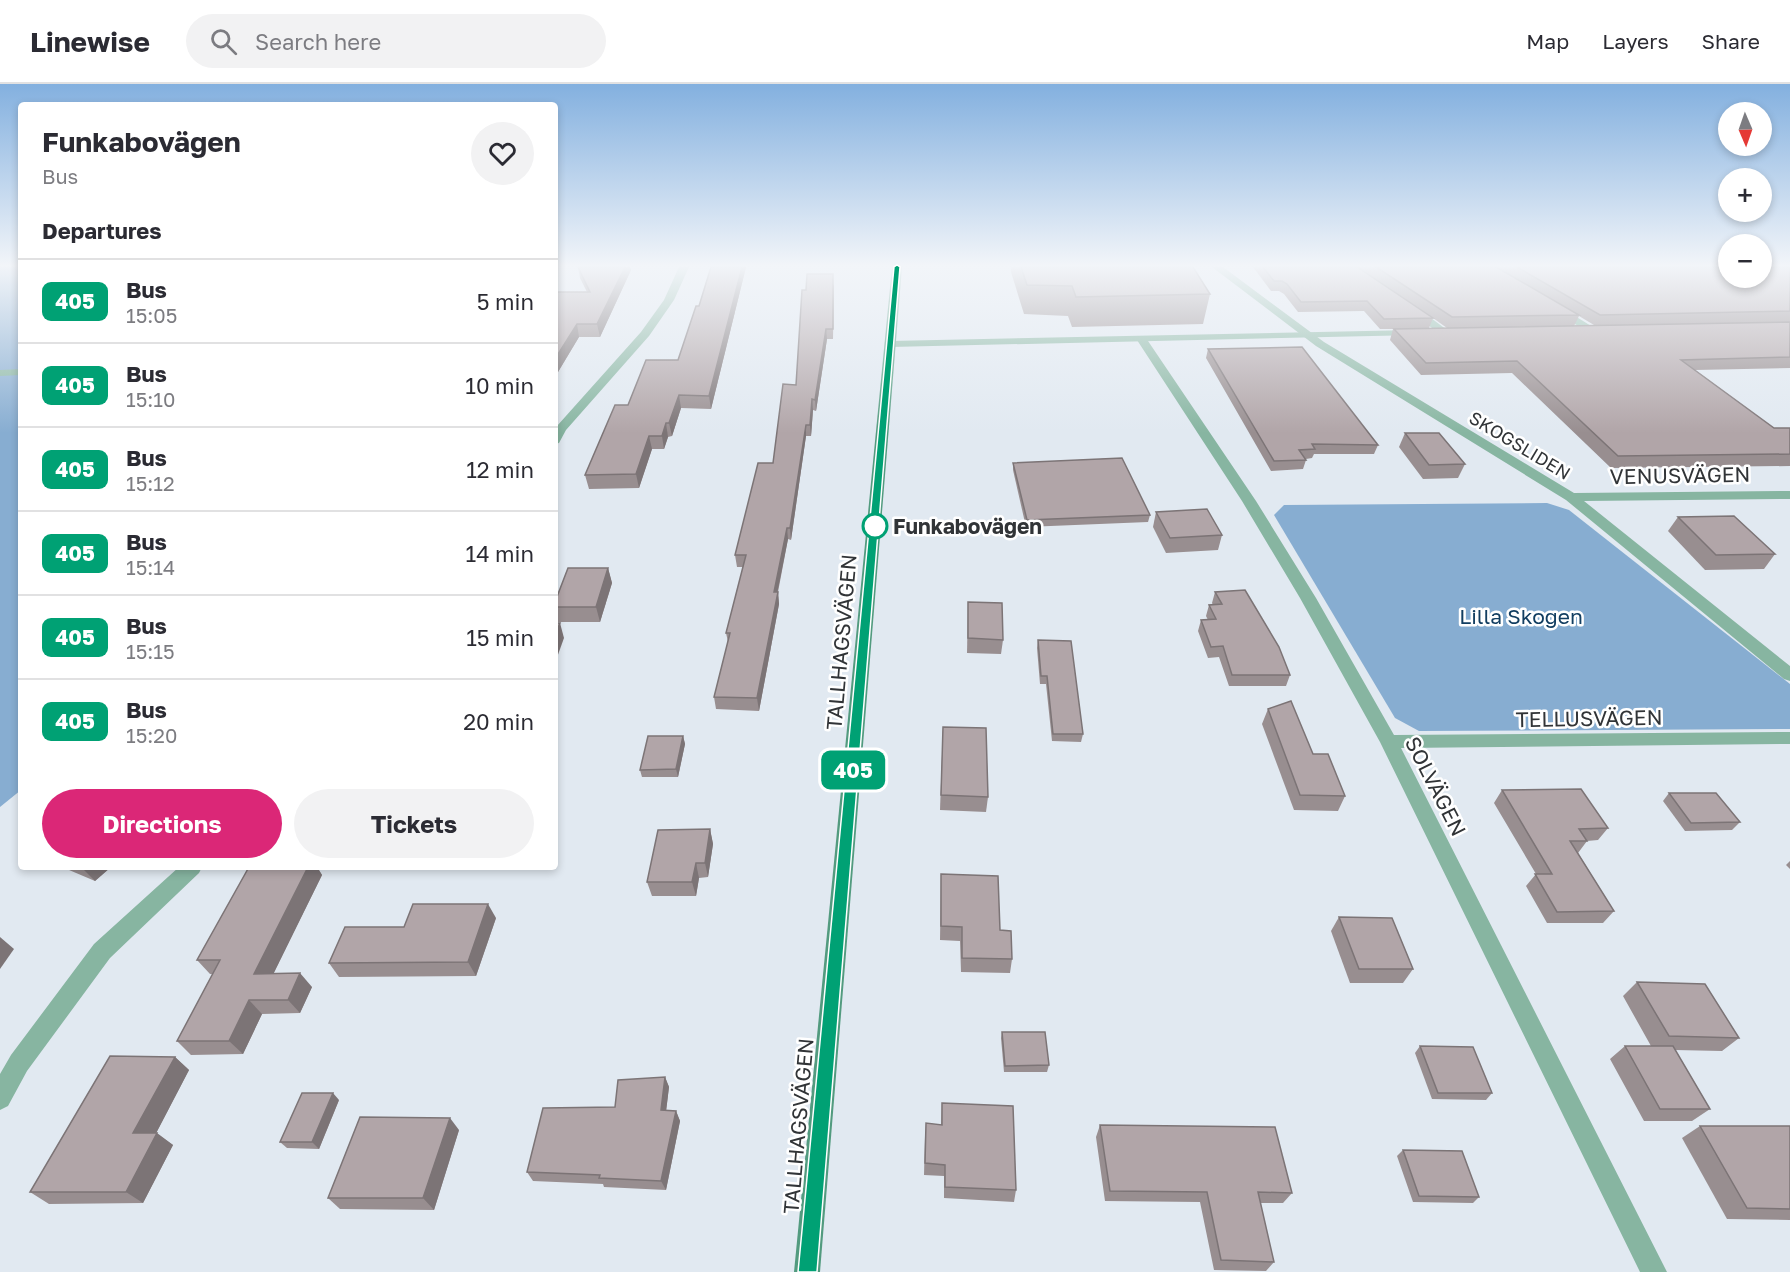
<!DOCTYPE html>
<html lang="en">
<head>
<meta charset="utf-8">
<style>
	:root { --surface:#fff; --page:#f2f2f3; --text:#2b2b33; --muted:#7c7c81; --line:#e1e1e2; --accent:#db2777 }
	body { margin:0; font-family:"Golos Text",sans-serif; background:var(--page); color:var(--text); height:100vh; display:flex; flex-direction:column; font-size:22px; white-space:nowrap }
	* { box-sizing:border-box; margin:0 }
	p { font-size:20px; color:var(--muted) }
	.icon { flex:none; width:33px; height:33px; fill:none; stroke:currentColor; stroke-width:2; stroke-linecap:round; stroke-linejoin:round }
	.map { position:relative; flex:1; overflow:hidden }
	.details { position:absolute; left:18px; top:18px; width:540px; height:768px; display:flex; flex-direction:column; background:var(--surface); border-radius:6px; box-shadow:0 3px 9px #0003 }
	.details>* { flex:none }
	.badge { padding:0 12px; border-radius:9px; font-size:21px; line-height:39px }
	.needle { width:39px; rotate:178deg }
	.buttons { position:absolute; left:1718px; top:18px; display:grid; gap:12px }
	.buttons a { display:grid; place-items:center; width:54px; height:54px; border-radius:50%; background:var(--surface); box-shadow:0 3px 9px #0003; font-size:30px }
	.map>.badge { position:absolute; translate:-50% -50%; box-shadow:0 0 0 3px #fff }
	h2 { padding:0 24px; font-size:22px; line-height:54px }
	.round { display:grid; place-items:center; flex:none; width:63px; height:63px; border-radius:32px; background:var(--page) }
	.head { display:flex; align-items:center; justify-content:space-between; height:102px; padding:0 24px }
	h1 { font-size:28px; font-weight:700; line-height:45px }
	.cta { display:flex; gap:12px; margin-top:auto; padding:12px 24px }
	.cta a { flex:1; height:69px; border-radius:36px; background:var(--accent); color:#fff; font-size:24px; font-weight:700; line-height:69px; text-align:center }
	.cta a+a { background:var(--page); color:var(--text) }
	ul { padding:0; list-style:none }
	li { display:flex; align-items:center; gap:18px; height:84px; padding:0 24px; border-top:2px solid var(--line) }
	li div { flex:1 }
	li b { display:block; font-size:22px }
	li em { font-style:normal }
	li .badge { min-width:66px; font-weight:700; text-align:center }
	header { display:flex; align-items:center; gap:36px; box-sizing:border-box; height:84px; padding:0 30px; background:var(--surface); border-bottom:2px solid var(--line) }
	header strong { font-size:28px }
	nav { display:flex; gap:33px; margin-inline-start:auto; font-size:21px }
	.search { width:420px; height:54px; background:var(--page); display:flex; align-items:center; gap:15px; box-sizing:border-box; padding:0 21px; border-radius:33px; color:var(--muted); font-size:22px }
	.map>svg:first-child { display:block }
</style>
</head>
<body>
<header>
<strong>Linewise</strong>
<div class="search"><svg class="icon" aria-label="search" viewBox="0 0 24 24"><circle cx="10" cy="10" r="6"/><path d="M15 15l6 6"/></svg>Search here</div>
<nav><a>Map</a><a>Layers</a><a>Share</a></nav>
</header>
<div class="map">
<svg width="1790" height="1188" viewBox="0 0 1790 1188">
	<rect width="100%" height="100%" fill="#e1e9f1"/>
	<g fill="#87add1">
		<path d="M0,183H21V706L0,723Z"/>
		<path d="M1547,419L1569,426L1790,600V645L1419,647L1395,634L1274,431L1284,421Z"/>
	</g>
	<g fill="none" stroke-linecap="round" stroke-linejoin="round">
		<g fill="#87b5a1" fill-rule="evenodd">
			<path d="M679,183H689L674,216L649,252L566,346L559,359L555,360L557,342L641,248L664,216Z"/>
			<path d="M1212,183H1223L1324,258L1574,409L1790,407V415L1584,417L1790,582V597L1784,595L1566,416L1316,262Z"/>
			<path d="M1554,224H1562L1596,245L1587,247L1554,228Z"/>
			<path d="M1411,225H1419L1451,249L1442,251L1411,229Z"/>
			<path d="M1142,253L1146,254L1256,417L1316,514L1394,651L1790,648V660L1401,664L1667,1188H1640L1380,658L1300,514L1242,417L1137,256Z"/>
			<path d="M21,285V291L0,292V286Z"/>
			<path d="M179,783H202L199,789L110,874L27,987L8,1022L0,1026V990L11,971L94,860Z"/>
		</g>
		<path fill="#87b5a1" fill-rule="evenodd" d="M1414,246L1419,249L1418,251L890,263L885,260L890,257Z"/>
		<path fill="#529b7f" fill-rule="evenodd" d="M892,183H902L820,1188H794Z"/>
	</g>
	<g fill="#988e90" fill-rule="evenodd">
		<path d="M578,183H630L631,186L600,253H579L555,293V208H587L580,194Z"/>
		<path d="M711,183H746L711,325L681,324L672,352L668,353L664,365H652L639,404L589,405L585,391L628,321L678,276L699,222Z"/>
		<path d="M1011,183H1193L1210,210L1203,240L1072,243L1068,232L1024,230L1011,188Z"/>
		<path d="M1253,183H1790V284L1695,286L1774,344H1790V382L1611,384L1512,289L1421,291L1390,256L1393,245H1380L1364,227L1298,228L1284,210L1279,207H1271ZM1579,232L1594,241L1574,242ZM1433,234L1447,244H1429Z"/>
		<path d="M834,200L833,255H827L816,327L813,326L811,352H806L791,456L788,455L778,508L779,520L759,627L716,625L714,613L728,558L726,549L743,483H737L735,471L773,379L796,301Z"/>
		<path d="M1208,265L1378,361L1374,370H1314L1312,374L1306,375V376L1303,385L1271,387L1206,274Z"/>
		<path d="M1405,349L1465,380L1458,394L1423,395L1399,363Z"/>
		<path d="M1013,379L1150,431L1148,438L1026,443L1013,386Z"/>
		<path d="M1156,428L1222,451L1218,466L1166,469L1153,443Z"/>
		<path d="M1678,433L1775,470L1764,485L1705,486L1668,447Z"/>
		<path d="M608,484L612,499L600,538H558L555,530V518Z"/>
		<path d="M1215,508L1290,591L1286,602H1229L1219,573L1208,574L1198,547L1201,536H1208L1206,532L1209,521H1213L1212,519Z"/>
		<path d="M968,518L1003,556L1001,570L967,569Z"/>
		<path d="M1038,556L1083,650L1081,658L1052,657L1046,600H1040L1037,564Z"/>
		<path d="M1268,625L1313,670L1345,712L1338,727L1294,726L1262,640Z"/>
		<path d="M943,643L988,713L986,728L940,726Z"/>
		<path d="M683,652L685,660L678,693H642L640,686Z"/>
		<path d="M1502,706L1608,744L1598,756L1587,757L1578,769L1614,827L1603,839H1547L1526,802L1536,790L1494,719Z"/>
		<path d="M1669,709L1740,738L1732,746L1685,747L1663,717Z"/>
		<path d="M710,745L713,760L708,793L699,794L696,812H652L647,798Z"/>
		<path d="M1790,777V785L1786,781Z"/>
		<path d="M62,783H111L95,797Z"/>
		<path d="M249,783H317L322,791L273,890L312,903L300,929L262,930L243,970L191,971L177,957L213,890H210L197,876Z"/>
		<path d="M941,790L1000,846L1012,875L1010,889L961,888L960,857L940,856Z"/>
		<path d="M1339,833L1413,885L1403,899H1350L1331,847Z"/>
		<path d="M496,834L476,892L339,893L329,879Z"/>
		<path d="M1637,898L1739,954L1722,967L1675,966L1710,1025L1692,1037H1644L1610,975L1625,962H1651L1623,912Z"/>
		<path d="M1002,948L1049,981L1047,988H1004L1001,954Z"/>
		<path d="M1420,962L1492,1009L1486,1016L1432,1015L1415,969Z"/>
		<path d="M175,973L189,986L156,1049L173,1061L143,1119L49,1120L30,1108Z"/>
		<path d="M665,993L669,1003L666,1027H676L680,1037L666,1106L604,1103L603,1100L533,1097L527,1088L615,1023Z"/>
		<path d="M339,1016L319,1065L287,1064L280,1058Z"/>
		<path d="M942,1019L1016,1106L1014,1118L944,1114V1092L924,1091L925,1052L941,1041Z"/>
		<path d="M1100,1041L1292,1109L1283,1119H1260L1274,1178L1266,1187L1214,1186L1200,1118L1105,1117L1096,1053Z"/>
		<path d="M1700,1042H1790V1136L1727,1135L1682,1054Z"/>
		<path d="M459,1046L434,1126L340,1125L328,1114Z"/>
		<path d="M1403,1066L1479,1113L1473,1119L1413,1118L1397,1072Z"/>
	</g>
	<g fill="#7c7476">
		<path d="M625,183H630L631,186L600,253L597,240Z"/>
		<path d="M742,183H746L711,325L709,312Z"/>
		<path d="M577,240L579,253L555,293V275Z"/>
		<path d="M826,245L827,255L816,327L815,316Z"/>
		<path d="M679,311L681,324L672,352L669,339Z"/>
		<path d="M812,315L813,326L811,352L810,341Z"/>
		<path d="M666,339L668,353L664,365L662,352Z"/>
		<path d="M806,341V352L791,456L790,444Z"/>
		<path d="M649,352L652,365L639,404L636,390Z"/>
		<path d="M787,444L788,455L775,520L774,508Z"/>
		<path d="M608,484L612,499L600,538L596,523Z"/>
		<path d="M778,508L779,520L759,627L757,614Z"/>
		<path d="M560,539L564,554L555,579V551Z"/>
		<path d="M683,652L685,660L678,693L676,685Z"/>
		<path d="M710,745L713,760L708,793L705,779Z"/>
		<path d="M696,779L699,794L696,812L692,798Z"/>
		<path d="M81,783H111L95,797Z"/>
		<path d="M308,783H317L322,791L267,903L254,890Z"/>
		<path d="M488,820L496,834L476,892L468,878Z"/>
		<path d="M0,853L14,865L0,885Z"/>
		<path d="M300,889L312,903L300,929L288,916Z"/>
		<path d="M249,916L262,930L243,970L229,957Z"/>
		<path d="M175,973L189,986L150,1061L133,1049Z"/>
		<path d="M665,993L669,1003L665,1036L661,1026Z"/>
		<path d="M333,1009L339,1016L319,1065L312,1058Z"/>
		<path d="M676,1027L680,1037L666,1106L661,1097Z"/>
		<path d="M450,1034L459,1046L434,1126L423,1114Z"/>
		<path d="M157,1049L173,1061L143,1119L126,1108Z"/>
	</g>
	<g fill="#b1a5a8" stroke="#7c7476" stroke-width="1.5">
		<path d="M578,183H625L597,240H577L555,275V208H590Z"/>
		<path d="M711,183H742L709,312L679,311L669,339H666L662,352H649L636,390L585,391L615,321H628L646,276H678L696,222H699Z"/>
		<path d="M1021,183H1193L1210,210L1076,213L1072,202L1027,201Z"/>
		<path d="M1263,183H1357L1433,234L1384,235L1367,217L1301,218L1287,200L1282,197H1274Z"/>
		<path d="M1376,183H1496L1579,231L1452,233Z"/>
		<path d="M1517,183H1728V194H1761V183H1790V227L1600,231Z"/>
		<path d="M807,190H833V245H826L815,316L812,315L810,341H806L790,444H787L774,508H778L757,614L714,613L730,549H726L746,471H735L758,379H773L783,300L796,301L802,206H806Z"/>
		<path d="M1790,238V273L1681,276L1774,344H1790V370L1618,372L1517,277L1426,279L1394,245Z"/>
		<path d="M1302,263L1378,361L1312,360L1315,365L1299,366L1306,376L1274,377L1208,265Z"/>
		<path d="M1405,349H1439L1465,380L1429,381Z"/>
		<path d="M1122,374L1150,431L1027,436L1013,379Z"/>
		<path d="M1207,425L1222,451L1170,454L1156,428Z"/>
		<path d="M1734,432L1775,470L1716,471L1678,433Z"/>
		<path d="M568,484H608L596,523H555V518Z"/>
		<path d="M1245,506L1279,563L1290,591H1232L1223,562L1211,563L1201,536L1216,535L1209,521L1222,520L1215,508Z"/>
		<path d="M968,518L1002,519L1003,556L968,554Z"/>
		<path d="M555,539H560L555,551Z"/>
		<path d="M1038,556L1071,557L1083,650H1053L1047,592H1041Z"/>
		<path d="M1291,617L1313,670H1328L1345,712L1300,711L1268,625Z"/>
		<path d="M943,643L986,644L988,713L941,711Z"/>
		<path d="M648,652H683L676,685L640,686Z"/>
		<path d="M1581,705L1608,744L1579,745L1587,757H1570L1614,827L1557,828L1535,790H1552L1502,706Z"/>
		<path d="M1669,709H1716L1740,738L1691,739Z"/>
		<path d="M710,745L705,779H696L692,798H647L658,746Z"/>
		<path d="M249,783H308L254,890L300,889L288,916H249L229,957H177L220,876H197Z"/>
		<path d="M941,790L998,792L1000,846L1011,847L1012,875L962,874V843L941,842Z"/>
		<path d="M413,820H488L468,878L329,879L345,843H404Z"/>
		<path d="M1339,833L1392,834L1413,885H1359Z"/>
		<path d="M1637,898L1705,900L1739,954L1669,952Z"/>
		<path d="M1002,948H1045L1049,981L1005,982Z"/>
		<path d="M1420,962L1473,963L1492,1009H1438Z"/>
		<path d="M1625,962H1673L1710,1025H1660Z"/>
		<path d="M110,972L175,973L133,1049H157L126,1108H30Z"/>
		<path d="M665,993L661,1026L676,1027L661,1097L599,1094L600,1091L527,1088L543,1024L615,1023L618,996Z"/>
		<path d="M302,1009H333L312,1058H280Z"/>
		<path d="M942,1019L1013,1022L1016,1106L945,1103V1081L925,1079L926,1039L942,1041Z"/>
		<path d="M360,1033L450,1034L423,1114H328Z"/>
		<path d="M1100,1041L1275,1043L1292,1109L1258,1108L1274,1178L1221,1176L1207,1108L1110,1107Z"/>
		<path d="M1700,1042H1790V1125L1747,1124Z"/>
		<path d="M1403,1066L1462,1067L1479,1113L1419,1112Z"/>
	</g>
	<linearGradient id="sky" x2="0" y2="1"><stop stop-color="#83b0df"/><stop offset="0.52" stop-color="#f2f5f9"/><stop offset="1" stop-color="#f2f5f9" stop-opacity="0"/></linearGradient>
	<rect width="1790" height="349" fill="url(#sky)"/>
	<path fill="#00a174" stroke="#fff" stroke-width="1.5" d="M897,181L900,183L817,1188H798L894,183Z"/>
	<circle fill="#fff" stroke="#00a174" stroke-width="3" cx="875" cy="442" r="12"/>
	<g text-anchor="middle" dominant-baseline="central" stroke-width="5" stroke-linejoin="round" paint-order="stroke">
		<g font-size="18" fill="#313437" stroke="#fff">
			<text transform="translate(1520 361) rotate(31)">SKOGSLIDEN</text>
		</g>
		<g font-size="21" fill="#313437" stroke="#fff">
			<text transform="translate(1680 391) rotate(-1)">VENUSVÄGEN</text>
			<text transform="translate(841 558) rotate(-85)">TALLHAGSVÄGEN</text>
			<text transform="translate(1589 634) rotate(-1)">TELLUSVÄGEN</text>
			<text transform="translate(1436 702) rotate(63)">SOLVÄGEN</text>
			<text transform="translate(798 1042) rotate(-85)">TALLHAGSVÄGEN</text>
		</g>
		<g font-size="21" font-weight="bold" fill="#313437" stroke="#fff" text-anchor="start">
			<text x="893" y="442">Funkabovägen</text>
		</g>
		<g font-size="21" fill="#123e61" stroke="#fff">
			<text x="1521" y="532">Lilla Skogen</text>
		</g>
	</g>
</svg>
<div class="buttons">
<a><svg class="needle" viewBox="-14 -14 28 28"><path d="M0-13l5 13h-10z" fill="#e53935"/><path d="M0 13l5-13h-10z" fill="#7c7c81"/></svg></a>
<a>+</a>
<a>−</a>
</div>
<b class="badge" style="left:853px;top:686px;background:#00a174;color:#fff">405</b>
<section class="details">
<div class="head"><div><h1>Funkabovägen</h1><p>Bus</p></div><a class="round"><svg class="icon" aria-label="heart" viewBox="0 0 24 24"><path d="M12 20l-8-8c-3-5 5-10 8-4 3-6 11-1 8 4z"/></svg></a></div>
<h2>Departures</h2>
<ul>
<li><span class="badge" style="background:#00a174;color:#fff">405</span><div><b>Bus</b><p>15:05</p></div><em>5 min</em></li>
<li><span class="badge" style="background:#00a174;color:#fff">405</span><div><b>Bus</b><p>15:10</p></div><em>10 min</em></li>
<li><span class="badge" style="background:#00a174;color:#fff">405</span><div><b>Bus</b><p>15:12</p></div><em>12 min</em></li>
<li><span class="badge" style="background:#00a174;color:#fff">405</span><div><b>Bus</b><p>15:14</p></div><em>14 min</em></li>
<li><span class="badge" style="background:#00a174;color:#fff">405</span><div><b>Bus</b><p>15:15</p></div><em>15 min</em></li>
<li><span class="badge" style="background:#00a174;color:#fff">405</span><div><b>Bus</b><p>15:20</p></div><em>20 min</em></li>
</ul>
<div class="cta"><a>Directions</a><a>Tickets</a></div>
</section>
</div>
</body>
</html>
